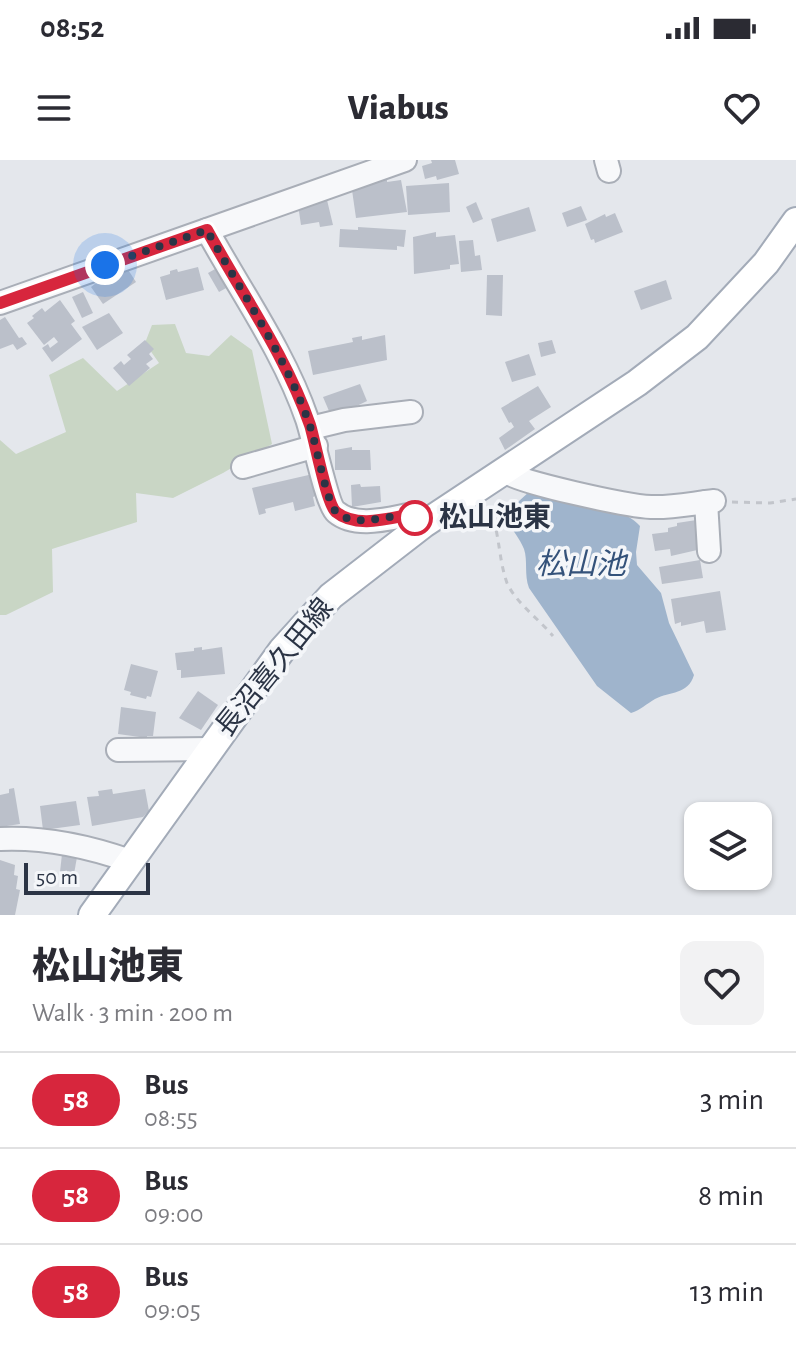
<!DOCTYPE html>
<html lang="en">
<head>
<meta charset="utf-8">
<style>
	:root { --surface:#fff; --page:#f2f2f3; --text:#2b2b33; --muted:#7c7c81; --line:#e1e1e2 }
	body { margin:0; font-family:"Alegreya Sans","Noto Sans JP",sans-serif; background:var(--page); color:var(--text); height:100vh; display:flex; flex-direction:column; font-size:30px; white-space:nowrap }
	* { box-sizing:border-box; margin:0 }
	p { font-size:26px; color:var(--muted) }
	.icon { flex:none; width:44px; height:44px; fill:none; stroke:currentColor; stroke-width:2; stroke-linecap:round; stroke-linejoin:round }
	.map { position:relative; height:755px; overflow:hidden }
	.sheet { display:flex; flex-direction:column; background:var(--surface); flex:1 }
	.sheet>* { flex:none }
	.badge { padding:0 16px; border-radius:26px; font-size:28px; line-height:52px }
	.controls { position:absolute; left:684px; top:642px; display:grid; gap:16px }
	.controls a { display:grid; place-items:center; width:88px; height:88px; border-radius:16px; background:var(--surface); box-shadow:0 2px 6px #0004; font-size:40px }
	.scale { position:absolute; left:24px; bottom:20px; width:126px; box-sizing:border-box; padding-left:8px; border:4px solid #2b3445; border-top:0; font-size:22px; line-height:28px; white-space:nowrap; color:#2b3445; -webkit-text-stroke:6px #f4f6f9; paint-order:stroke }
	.you { position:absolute; width:40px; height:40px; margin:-20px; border:6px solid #fff; border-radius:50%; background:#1a73e8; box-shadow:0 0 0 12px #1a73e833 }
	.map>.badge { position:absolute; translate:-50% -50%; box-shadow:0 0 0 4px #fff }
	.round { display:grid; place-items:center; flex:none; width:84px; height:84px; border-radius:16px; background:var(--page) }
	.headline { display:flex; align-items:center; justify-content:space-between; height:136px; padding:0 32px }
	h1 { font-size:38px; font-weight:800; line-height:60px }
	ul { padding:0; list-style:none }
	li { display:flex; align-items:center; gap:24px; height:96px; padding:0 32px; border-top:2px solid var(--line) }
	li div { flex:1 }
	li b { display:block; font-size:30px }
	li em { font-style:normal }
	li .badge { min-width:88px; font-weight:700; text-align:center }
	.status { display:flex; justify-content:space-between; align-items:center; height:56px; padding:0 40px; background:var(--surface); direction:ltr }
	.status svg { height:22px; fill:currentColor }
	header { display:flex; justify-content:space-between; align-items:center; height:104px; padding:0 32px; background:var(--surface); font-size:36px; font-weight:800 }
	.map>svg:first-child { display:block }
</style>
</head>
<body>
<div class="status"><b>08:52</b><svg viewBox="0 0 49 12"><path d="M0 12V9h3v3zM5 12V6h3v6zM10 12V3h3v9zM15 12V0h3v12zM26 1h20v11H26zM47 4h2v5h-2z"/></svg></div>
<header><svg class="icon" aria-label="menu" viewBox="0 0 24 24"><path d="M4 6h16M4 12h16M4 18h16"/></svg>Viabus<svg class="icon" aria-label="heart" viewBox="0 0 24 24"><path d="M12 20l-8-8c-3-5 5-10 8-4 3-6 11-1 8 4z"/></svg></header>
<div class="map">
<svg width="796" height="755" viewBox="0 0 796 755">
	<rect width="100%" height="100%" fill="#e4e7ec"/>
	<path fill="#c9d6c5" d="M175,164L186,193L209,196L231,175L252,190L272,284L223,313L173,338L136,333L137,362L52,389L53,432L6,455H0V280L16,294L66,272L49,215L83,198L117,231L159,203L145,183L152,165Z"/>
	<path fill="#9fb4cc" d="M530,331C559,338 621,344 640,366L636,392L637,405L661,433L669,463L694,515C688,535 670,531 655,539C646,544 641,550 631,553L597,526L529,428C524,415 528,401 524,389C519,376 508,367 506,353Z"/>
	<g fill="#bbc0ca">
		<path d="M431,0H455L459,14L437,20L436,16L425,19L422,6L432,3Z"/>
		<path d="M387,18V22L401,20L407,52L356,58L351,23Z"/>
		<path d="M449,23L450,52L408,55L406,26Z"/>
		<path d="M327,40L333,65L320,67L319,62L301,65L298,45Z"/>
		<path d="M476,42L483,59L473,63L466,47Z"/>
		<path d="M581,46L587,60L567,67L562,53Z"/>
		<path d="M529,47L536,71L497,82L491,59Z"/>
		<path d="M615,53L623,72L595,83L594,79L591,80L585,64L605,54L606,57Z"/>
		<path d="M358,67L406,70L404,87L397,86V90L339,87L340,69L358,70Z"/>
		<path d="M436,72V77L455,75L459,104L450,105V109L414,114L413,77Z"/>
		<path d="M473,80L475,96L480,95L482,110L461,112L459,81Z"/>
		<path d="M125,105L136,122L103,144L91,127L113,110Z"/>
		<path d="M198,107L204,130L166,140L160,117L170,114V111L177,109L178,112Z"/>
		<path d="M217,108L228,127L219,132L208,113Z"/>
		<path d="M487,115H503L502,156L486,155Z"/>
		<path d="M666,120L672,139L641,150L634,131Z"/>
		<path d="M83,132L93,153L82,158L72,137Z"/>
		<path d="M60,140L75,161L71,164L82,179L52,202L42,188L48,184L50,188L58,182L54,177L44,185L27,163L34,158L32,156L42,148L45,152Z"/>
		<path d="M109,153L123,173L97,190L82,167Z"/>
		<path d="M5,157L19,178L22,177L27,184L17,190L13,184L0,189V160Z"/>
		<path d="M385,175L387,200L313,215L308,191L353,182L352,178L362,176V180Z"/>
		<path d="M145,180L154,189L149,194L153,199L146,204L150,208L129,226L113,208L121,201L124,205L131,199L127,195Z"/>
		<path d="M552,180L556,193L541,197L538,183Z"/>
		<path d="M529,194L536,215L512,222L505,202Z"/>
		<path d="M360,224L367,241L332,258L323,237Z"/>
		<path d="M538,226L551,247L529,261L535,269L505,290L499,278L514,267L511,262L509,263L501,248Z"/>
		<path d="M352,287V290H370L371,310H335V290Z"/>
		<path d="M313,314L318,335L313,337L315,346L295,351L293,342L265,349L266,353L259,355L252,328Z"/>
		<path d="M360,324L361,327L380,326L381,342L352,347L351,325Z"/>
		<path d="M703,359L706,388L671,396L670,389L655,391L652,374L668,372V368L677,366V363Z"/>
		<path d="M700,400L703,418L662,424L659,407Z"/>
		<path d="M720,431L726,470L706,473L704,461L681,466V462L675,464L671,439Z"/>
		<path d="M202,487V490L222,487L225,514L181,518V510H177L175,493L194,491V488Z"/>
		<path d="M131,504L158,511L151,537L147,536L146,539L130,535L131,532L124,530Z"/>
		<path d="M198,531L218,545L201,570L179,558Z"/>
		<path d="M121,547L156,552L153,576H147V578L118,574Z"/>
		<path d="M14,628L20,664L0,667V635L9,633V629Z"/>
		<path d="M112,629L113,634L145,629L149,651L143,657L92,666L87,637L99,636L98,631Z"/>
		<path d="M76,641L80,665L43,670L40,646Z"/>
		<path d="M62,694L77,697L74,714L60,712Z"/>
		<path d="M0,700L15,705L14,715L18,716L16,729L20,730L15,755H0Z"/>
	</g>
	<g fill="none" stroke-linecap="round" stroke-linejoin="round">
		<g stroke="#a9aeb7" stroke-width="26">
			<g id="minor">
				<path d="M606,0L609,11"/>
				<path d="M207,70C241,132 284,192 307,259C313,276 327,345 336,352C355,368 387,359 408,355L424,364"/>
				<path d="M0,143L405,0"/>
				<path d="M311,268L344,260L411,252"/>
				<path d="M243,307L316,286"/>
				<path d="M504,311C520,323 628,346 651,347C672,348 694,343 714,341"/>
				<path d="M706,342L709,391"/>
				<path d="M118,590L211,589"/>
				<path d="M0,679C43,677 90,687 130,701"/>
			</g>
		</g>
		<g stroke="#a3abb8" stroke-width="30">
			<path id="major" d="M92,755L282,490L331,436L424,364L637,223L697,177L766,103L796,61"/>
		</g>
		<g stroke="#c2c5cb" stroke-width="3" stroke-dasharray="6 6" stroke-linecap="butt">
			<path d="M732,342L770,343L796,339"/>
			<path d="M489,348C500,371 498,398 507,423C516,443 539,459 553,476"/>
		</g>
		<use href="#minor" stroke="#f7f8fa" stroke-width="22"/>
		<use href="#major" stroke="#fff" stroke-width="26"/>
	</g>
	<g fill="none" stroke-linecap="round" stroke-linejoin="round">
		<g stroke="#fff" stroke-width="18">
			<path id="line" d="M0,143L207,70C242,134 286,196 310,265C315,281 327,345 336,352C355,368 387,359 408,355L424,364"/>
		</g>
		<use href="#line" stroke="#d7263d" stroke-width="12"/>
		<path stroke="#2b3445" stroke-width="8" stroke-dasharray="0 14.4" d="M105,105L207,70C242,134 286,196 310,266C316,283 327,345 337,353C362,371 396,349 415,358"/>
	</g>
	<circle fill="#fff" stroke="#d7263d" stroke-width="4" cx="415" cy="358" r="16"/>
	<g text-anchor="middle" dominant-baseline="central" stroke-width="7" stroke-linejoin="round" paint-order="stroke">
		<g font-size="28" font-weight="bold" fill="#2b3445" stroke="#f4f6f9" text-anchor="start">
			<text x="439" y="358">松山池東</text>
		</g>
		<g font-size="28" fill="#2b3445" stroke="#f4f6f9">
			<text transform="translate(275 508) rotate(-51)">長沼喜久田線</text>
		</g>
		<g font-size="30" font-style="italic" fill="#34527a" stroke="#f4f6f9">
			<text x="581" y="405">松山池</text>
		</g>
	</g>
</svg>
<div class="controls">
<a><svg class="icon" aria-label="layers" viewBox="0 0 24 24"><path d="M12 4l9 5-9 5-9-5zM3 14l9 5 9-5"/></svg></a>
</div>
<div class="scale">50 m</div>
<div class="you" style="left:105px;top:105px"></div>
</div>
<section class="sheet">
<div class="headline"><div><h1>松山池東</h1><p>Walk · 3 min · 200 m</p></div><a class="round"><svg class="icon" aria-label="heart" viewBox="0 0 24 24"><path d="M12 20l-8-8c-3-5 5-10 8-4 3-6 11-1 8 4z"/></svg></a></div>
<ul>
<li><span class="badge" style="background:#d7263d;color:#fff">58</span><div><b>Bus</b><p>08:55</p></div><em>3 min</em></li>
<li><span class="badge" style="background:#d7263d;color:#fff">58</span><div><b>Bus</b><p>09:00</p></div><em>8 min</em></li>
<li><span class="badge" style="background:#d7263d;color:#fff">58</span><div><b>Bus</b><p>09:05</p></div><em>13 min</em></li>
</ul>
</section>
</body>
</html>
